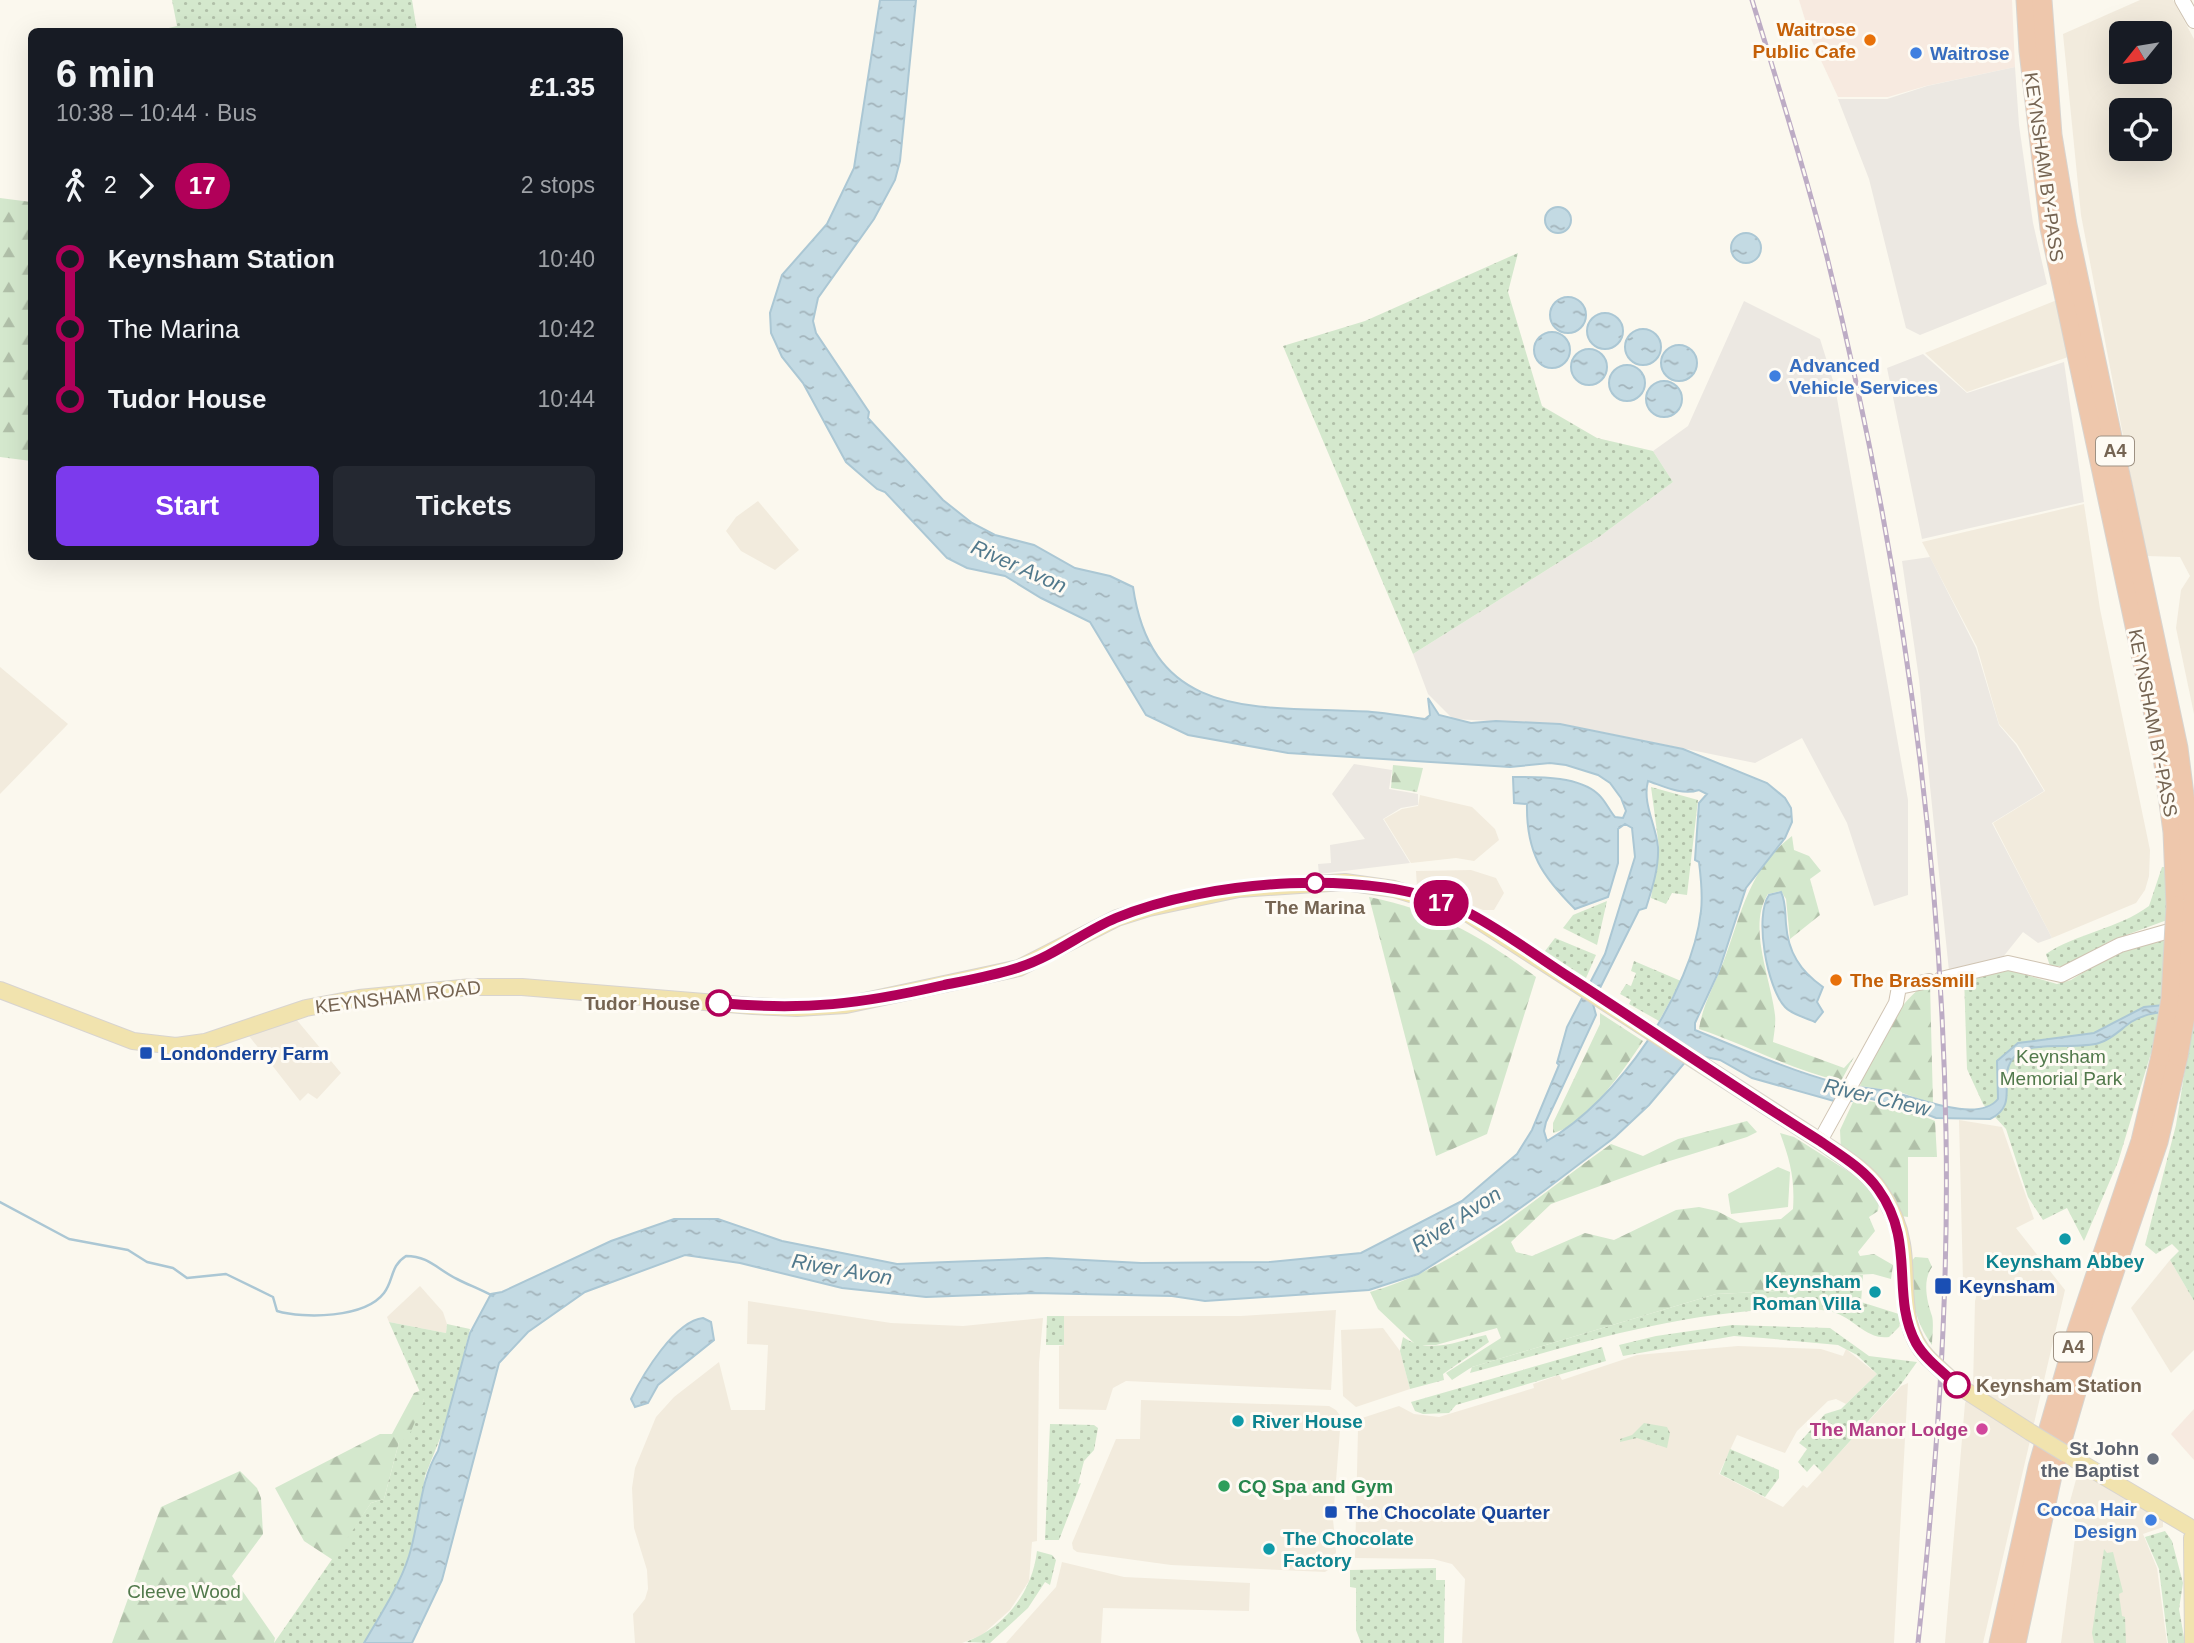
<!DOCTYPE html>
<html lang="en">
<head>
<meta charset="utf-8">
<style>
	:root { --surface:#171b24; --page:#242831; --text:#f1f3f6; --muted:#9ea1a6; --accent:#7c3aed }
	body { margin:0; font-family:Helvetica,sans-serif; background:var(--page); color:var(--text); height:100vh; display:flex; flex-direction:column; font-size:26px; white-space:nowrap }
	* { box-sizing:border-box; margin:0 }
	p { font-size:23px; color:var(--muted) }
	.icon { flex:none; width:38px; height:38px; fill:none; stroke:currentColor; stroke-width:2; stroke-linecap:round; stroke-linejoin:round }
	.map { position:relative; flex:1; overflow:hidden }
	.drawer { position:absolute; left:28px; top:28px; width:595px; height:532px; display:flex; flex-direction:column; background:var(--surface); border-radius:10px; box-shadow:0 7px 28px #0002 }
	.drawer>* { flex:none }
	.badge { padding:0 14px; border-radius:23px; font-size:24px; line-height:46px }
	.needle { width:46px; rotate:240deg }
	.fabs { position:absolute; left:2109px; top:21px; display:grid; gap:14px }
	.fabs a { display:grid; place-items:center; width:63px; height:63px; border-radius:10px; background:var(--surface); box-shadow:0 7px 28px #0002; font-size:35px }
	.map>.badge { position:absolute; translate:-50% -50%; box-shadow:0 0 0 4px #fff }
	.legs { display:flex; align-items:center; gap:10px; height:77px; padding:0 28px; font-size:23px }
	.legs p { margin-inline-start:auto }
	.summary { display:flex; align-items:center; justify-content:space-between; height:119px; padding:0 28px }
	h1 { font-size:38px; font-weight:600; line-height:52px }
	.action { display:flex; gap:14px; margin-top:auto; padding:14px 28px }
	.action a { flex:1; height:80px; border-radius:10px; background:var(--accent); color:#fff; font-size:28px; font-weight:600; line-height:80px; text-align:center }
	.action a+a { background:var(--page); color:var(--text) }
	ul { padding:0 28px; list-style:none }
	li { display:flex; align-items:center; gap:24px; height:70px; font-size:26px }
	li i { display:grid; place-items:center; width:10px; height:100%; margin:0 9px; background:currentColor }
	li i::after { content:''; width:18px; height:18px; margin:-9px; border:5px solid; border-radius:50%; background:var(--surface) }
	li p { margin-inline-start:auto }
	li:first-child i { background:linear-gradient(#0000 50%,currentColor 0) }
	li:last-child i { background:linear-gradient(currentColor 50%,#0000 0) }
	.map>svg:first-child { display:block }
</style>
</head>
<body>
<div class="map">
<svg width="2194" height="1643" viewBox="0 0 2194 1643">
	<defs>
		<pattern id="green-dots" width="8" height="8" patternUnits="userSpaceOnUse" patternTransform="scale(1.75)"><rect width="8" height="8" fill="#d4e8cd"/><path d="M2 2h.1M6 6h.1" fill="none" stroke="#b1c0a9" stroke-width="1.8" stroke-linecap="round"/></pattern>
		<pattern id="forest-firs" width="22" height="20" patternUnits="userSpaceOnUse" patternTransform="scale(1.75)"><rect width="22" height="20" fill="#d4e8cd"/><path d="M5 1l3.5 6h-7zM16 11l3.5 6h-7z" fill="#b1c0a9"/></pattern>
		<pattern id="water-ripples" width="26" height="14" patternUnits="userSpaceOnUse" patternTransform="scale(1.75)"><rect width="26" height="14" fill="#c3dae3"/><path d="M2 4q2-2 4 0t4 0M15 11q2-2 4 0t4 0" fill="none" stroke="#a3b4bb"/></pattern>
	</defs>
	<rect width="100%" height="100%" fill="#fbf8ee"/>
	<g fill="#f2ebdd" fill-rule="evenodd">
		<path d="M2140,0H2173L2194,39V714L2176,628L2181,590L2190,576L2180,557L2146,556L2081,215L2063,34ZM2121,33H2160V72H2121ZM2121,110H2160V149H2121Z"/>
		<path d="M2057,300L2071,356L1967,392L1925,353Z"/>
		<path d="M758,501L799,550L775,570L741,551L726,531L736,517Z"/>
		<path d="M2084,504L2100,609L2150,850L2149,876L2145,890L2136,903L2052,938L1993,823L2045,791L2017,744L1999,724L1977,647L1922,542Z"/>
		<path d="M0,667L68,724L0,794Z"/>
		<path d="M1420,795L1472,807L1495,829L1499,840L1474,861L1456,858L1411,863L1384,819L1402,809L1418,806Z"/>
		<path d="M1471,870L1496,878L1504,893L1494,910H1483L1436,891L1417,887L1416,871Z"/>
		<path d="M296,1019L341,1073L317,1099L308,1093L300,1101L249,1036Z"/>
		<path d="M1959,1120L2002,1127L2034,1219L2016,1228L2065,1290L1983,1643H1945L1965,1403L1973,1388L1975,1301L1979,1285L1963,1281Z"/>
		<path d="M2170,1260L2194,1301V1350L2171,1373L2131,1308Z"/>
		<path d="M420,1286L443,1312L447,1324L446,1333L389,1322L387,1317Z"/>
		<path d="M748,1301L891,1323L963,1326L1043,1318L1039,1363L1037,1541L1032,1542L1029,1581L1010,1610L982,1635L962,1643H635L633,1614L645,1599L648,1589L647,1570L634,1528L632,1488L635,1468L656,1417L674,1397L719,1362L731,1410H765L768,1345L747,1344Z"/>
		<path d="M1336,1310L1331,1390L1126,1381L1113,1388L1106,1410L1059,1409V1346L1064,1345V1316H1241Z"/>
		<path d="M1383,1328L1400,1351L1410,1389L1356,1407L1343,1396L1341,1330Z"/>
		<path d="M1738,1346L1821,1349L1843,1356L1846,1349L1877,1374L1846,1404L1836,1399L1828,1401L1797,1431L1785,1453L1737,1435L1719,1474L1783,1507L1803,1485L1807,1488L1901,1386L1908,1383L1894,1643H1462L1465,1579L1452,1564L1433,1559L1355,1558L1358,1429L1362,1418L1399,1406L1414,1414L1439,1417L1534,1388L1533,1384L1559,1375L1562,1380L1637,1355Z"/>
		<path d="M1141,1400L1329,1406L1336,1410L1341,1417L1333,1519L1336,1552L1331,1568L1325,1572L1171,1565L1077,1552L1073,1549L1072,1543L1116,1439H1140Z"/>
		<path d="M2082,1470L2163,1518V1527L2143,1534L2157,1568L2167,1643H2061L2077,1523L2067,1512L2077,1476Z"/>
		<path d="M1062,1562L1124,1577L1250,1583L1249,1611L1103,1608L1101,1643H1006L1056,1587Z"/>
	</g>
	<g fill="#f7eae0">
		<path d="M1799,0H2012L2015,67L1926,86L1888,97H1838L1811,39Z"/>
		<path d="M2194,1409V1460L2171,1434Z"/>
	</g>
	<g fill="#ece8e2">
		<path d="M2015,67L2019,125L2033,223L2047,284L1920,335L1906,328L1869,179L1838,99H1887L1927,86Z"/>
		<path d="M1744,301L1820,339L1835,387L1908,800V895L1874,906L1847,823L1802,738L1755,763L1568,725L1453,719L1428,694L1413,654L1599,537L1673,482L1653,451L1688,426Z"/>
		<path d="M1923,354L1967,393L2064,362L2084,502L1922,539L1887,368Z"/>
		<path d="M1930,557L1976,648L1999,725L2016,745L2044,791L1992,823L2052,938L2038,943L2023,932L2003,957L1949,971L1919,679L1902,561Z"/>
		<path d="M1354,764L1392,770L1389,789L1418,794V805L1401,808L1383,819L1410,863L1319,874L1318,864L1331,863L1330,845L1365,839L1332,794Z"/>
	</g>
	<g fill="url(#green-dots)">
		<path d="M172,0H412L417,31H156L177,26Z"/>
		<path d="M1518,253L1508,292L1542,406L1597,438L1653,451L1673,482L1599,537L1413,654L1283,346L1365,321Z"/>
		<path d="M1651,787L1698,800L1687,895L1672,893L1666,904L1651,898L1659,847Z"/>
		<path d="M2162,867H2168L2167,920L2110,941L2070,966H2050L2046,954C2077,933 2118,929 2149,906Z"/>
		<path d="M1607,901L1597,945L1563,928L1573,915Z"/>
		<path d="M2194,929V1301L2170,1260L2179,1251L2172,1244L2156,1254L2145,1245L2176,1125L2187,1057L2151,1053L2118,1162L2084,1241L2067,1208L2043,1220L2028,1197L2006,1129L1983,1104L1967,1069L1964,976L2009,970L2057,984L2071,980L2111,955Z"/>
		<path d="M1555,938L1596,955L1586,978L1545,951Z"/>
		<path d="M1634,961L1681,981L1659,1021L1629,1004L1631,1000L1620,994L1626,984L1631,986L1636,973L1631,971Z"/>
		<path d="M1853,1275H1863L1861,1302L1902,1315L1899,1327L1889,1337C1866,1340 1854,1318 1833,1312C1819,1308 1799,1309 1785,1309C1677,1312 1574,1345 1470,1373L1472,1367L1716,1294L1823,1289Z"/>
		<path d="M1047,1316H1064V1345H1046Z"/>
		<path d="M389,1322L446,1333L447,1324L470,1329L447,1421L425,1476L420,1516L409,1557L397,1586L364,1643H274L371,1503L384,1499L399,1442L424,1401Z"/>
		<path d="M1732,1325L1830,1328L1869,1356L1917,1362L1899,1387L1822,1472L1814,1464L1807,1472L1798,1462L1807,1449L1799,1443L1825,1414L1841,1409L1877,1374L1857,1355L1838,1345L1763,1338L1734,1336L1623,1356L1619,1345L1656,1336Z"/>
		<path d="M1486,1335L1489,1342L1443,1374L1444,1380L1410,1389L1400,1351L1403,1337C1429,1355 1458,1341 1486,1335Z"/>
		<path d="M1602,1347L1606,1361L1456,1405L1449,1413L1423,1414L1415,1411L1411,1402Z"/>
		<path d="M1644,1423L1667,1427L1670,1433L1667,1448L1637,1438L1620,1442V1439L1632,1435Z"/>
		<path d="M1050,1424L1094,1425L1098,1428L1094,1450L1084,1461L1078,1484L1081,1483L1059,1540H1045Z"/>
		<path d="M1730,1449L1779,1470V1478L1765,1497L1720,1474Z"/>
		<path d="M2165,1531L2172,1541L2183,1583L2179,1609L2185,1643H2168L2159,1569L2145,1537Z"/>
		<path d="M2104,1549L2107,1553L2113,1552L2123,1592L2119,1594L2122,1616L2125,1617L2126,1643H2094L2092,1633Z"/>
		<path d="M1037,1551L1052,1555L1056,1560L1050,1585L1045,1582L1028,1608L990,1643L966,1642C1005,1627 1032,1593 1037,1551Z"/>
		<path d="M1436,1568V1580H1445L1444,1643H1361L1356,1630V1588L1350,1587V1570Z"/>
	</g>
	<g fill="url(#forest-firs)">
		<path d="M0,198L31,202V461L0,457Z"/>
		<path d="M1393,765L1423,768L1417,792L1391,788Z"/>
		<path d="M1792,836L1794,850L1809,856L1821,871L1810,879L1820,915L1790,939L1786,899L1781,891L1768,894C1747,926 1771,979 1775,1015C1776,1024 1774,1033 1773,1042L1844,1068L1854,1057L1841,1081C1791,1070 1747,1045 1699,1029C1703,1004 1714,986 1723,963C1741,916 1748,869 1792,836Z"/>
		<path d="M1369,897C1436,910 1482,937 1536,977L1487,1134L1436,1156Z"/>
		<path d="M1925,984H1930L1933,1104L1900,1092L1860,1086C1871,1049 1894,1008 1925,984Z"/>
		<path d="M1600,1013L1643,1041C1625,1068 1586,1126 1553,1133V1123L1600,1024Z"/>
		<path d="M1863,1100L1901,1107L1935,1121L1937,1157H1908V1217L1901,1216L1883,1181L1841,1151L1840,1130L1853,1102Z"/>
		<path d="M1747,1121L1757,1132L1747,1137L1660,1164L1551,1204L1511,1242L1516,1252L1532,1256L1585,1233L1614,1240L1676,1210L1699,1207L1717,1211L1740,1223L1781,1219L1793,1209C1795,1179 1790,1160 1780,1133L1794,1137L1862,1180L1879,1203L1878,1211L1869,1217L1875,1231L1858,1252L1860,1256L1874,1254L1893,1265L1891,1279L1873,1274L1853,1275L1823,1289L1716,1294L1472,1367L1452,1380L1446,1373L1501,1338L1497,1328L1436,1345H1416L1378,1309L1370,1292C1461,1267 1536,1197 1611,1144L1643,1156L1678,1139Z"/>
		<path d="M1915,1257L1928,1258L1932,1267C1922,1281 1927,1301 1932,1316C1934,1324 1932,1337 1932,1345C1913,1318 1911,1295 1910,1263Z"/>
		<path d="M422,1390L424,1401L408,1438L399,1442L384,1499L371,1503L333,1560L304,1541L275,1488L380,1434H392L414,1393Z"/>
		<path d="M240,1471L257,1488L261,1498L263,1534L232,1576L275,1638L274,1643H112L161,1507Z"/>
	</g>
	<path fill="#d4e8cd" d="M1778,1167L1790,1172L1788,1207L1731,1214L1728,1194Z"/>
	<g fill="url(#water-ripples)" stroke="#abc7d4" stroke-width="2" fill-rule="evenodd">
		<path d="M880,0H916L900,161L895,180L874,219L818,298L813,321L816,333L869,412L868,418L943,500L972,523L995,535L1034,545L1075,568L1110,576L1133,587C1153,726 1266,705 1372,712C1389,713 1407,717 1425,719L1430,715L1428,698L1439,715L1471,723L1496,721L1560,724L1683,749L1767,783L1785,798L1791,808L1792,822L1785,838L1746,888L1719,971L1695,1023V1030C1742,1049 1788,1070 1837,1083C1857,1088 1876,1088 1896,1093C1920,1099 1979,1123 1998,1099L1997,1061L2018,1043L2094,1033L2144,1007L2194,1002V1011C2172,1012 2150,1010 2131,1022C2121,1029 2111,1040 2099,1043C2078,1050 2031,1040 2016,1055C1994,1076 2022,1104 1990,1119L1936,1118L1908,1107L1867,1098L1841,1103L1752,1078L1720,1060L1692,1054L1649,1105L1615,1137L1545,1190L1501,1222L1418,1274L1369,1290L1205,1301L1172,1296L1033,1293L926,1297L842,1288L740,1263L685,1255L585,1292L528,1332L499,1363L442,1580L412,1643H364C380,1615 399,1587 409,1556C420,1521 419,1482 438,1451L470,1333L491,1294L502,1292L611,1241L674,1219H718L782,1241L897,1264L1047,1258L1141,1263L1269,1262L1361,1253L1462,1201L1517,1154L1532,1130L1559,1065L1557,1063L1567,1027L1605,954L1635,857L1632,828L1625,824L1618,829V863L1608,897L1575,909C1542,876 1526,853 1527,804L1514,803L1513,777C1539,777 1578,776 1598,794C1605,800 1609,810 1615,817L1623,818L1626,811L1621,798L1610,783L1598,775L1566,765L1550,763L1510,767L1288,753L1188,735L1146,715L1090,622L1041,598L1005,576L967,568L947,558L885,492L877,489L846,462L803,383L782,357L771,333L770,313L782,275L827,224L854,168ZM1648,781C1663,786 1682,796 1699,790L1707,794L1699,803L1695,860L1699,862C1701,878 1703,894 1701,911C1692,992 1618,1101 1547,1141L1544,1131L1546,1122L1596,1015L1593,1004L1599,990L1639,910L1646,908C1652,889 1659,868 1658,847C1656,825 1642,803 1648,781Z"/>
		<circle cx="1558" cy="220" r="13"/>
		<circle cx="1746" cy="248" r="15"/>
		<circle cx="1568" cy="315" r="18"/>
		<circle cx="1605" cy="331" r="18"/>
		<circle cx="1643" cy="347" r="18"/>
		<circle cx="1552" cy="350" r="18"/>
		<circle cx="1679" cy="363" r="18"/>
		<circle cx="1589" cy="367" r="18"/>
		<circle cx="1627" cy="383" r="18"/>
		<circle cx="1664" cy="399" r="18"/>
		<path d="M1781,892C1786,902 1785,913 1786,924C1788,952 1800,971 1823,987L1817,1002L1823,1012L1815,1022C1806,1018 1791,1014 1785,1007C1767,988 1754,916 1769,895Z"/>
		<path d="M703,1318L711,1322L714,1340L658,1385L648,1403L635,1407L631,1399C643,1374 675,1321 703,1318Z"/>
	</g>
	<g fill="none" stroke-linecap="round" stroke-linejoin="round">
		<path stroke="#abc7d4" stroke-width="2.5" d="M0,1202L69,1239L128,1250L147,1262L173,1268L187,1278L226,1274L273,1297L277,1311C304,1319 365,1318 384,1293C394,1280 390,1266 406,1256C429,1256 438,1270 457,1279C469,1285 482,1290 493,1296"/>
		<g stroke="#cfc3b2" stroke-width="16">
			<g id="secondary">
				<path d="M2182,0L2194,21"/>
				<path d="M1941,979L2008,963L2061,975L2120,945L2183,927"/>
				<path d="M1820,1141L1896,1003L1899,987L1929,981"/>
			</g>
		</g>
		<g stroke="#d8d4cf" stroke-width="18">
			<g id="primary">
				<path d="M0,990L133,1041L176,1046L205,1042L306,1008L359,998L472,987H522L753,1006L797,1008L846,1005L1019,968L1117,918L1149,908L1239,889L1345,882L1394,889L1462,910L1820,1141C1840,1155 1865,1169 1879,1189C1890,1205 1899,1225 1902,1244C1909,1283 1897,1326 1928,1358"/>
				<path d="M1957,1385L2030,1432"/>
				<path d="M2066,1454L2188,1526"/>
				<path d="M2192,1538L2193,1643"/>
			</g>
		</g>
		<g stroke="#d8d4cf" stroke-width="21">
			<g id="highway">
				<path d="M2026,0L2029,51L2050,228L2163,757L2173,832L2176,906"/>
				<path d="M2042,0L2052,135L2067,225L2178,748L2188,826L2193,901"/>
				<path d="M1999,1643L2038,1467L2077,1331L2141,1141L2161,1056"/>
				<path d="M2016,1643L2053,1471L2093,1334L2158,1142L2178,1056"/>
			</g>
		</g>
		<use href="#secondary" stroke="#fff" stroke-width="14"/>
		<use href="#primary" stroke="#f1e3ae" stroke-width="16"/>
		<use href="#highway" stroke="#eec7ac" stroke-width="19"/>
		<g stroke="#bdacc5" stroke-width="5">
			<path id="rail" d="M1752,0C1778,85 1805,170 1827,257C1898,544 1941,838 1946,1134C1949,1304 1936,1474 1918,1643"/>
		</g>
		<use href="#rail" stroke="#fefbf4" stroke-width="2.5" stroke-dasharray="8" stroke-linecap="butt"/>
		<g stroke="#d8d4cf" stroke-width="18" stroke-linecap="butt">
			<g id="primary-bridge">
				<path d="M1928,1358L1957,1385"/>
				<path d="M2030,1432L2066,1454"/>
			</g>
		</g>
		<g stroke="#d8d4cf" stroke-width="21" stroke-linecap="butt">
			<g id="highway-bridge">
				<path d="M2161,1056L2171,999L2176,906"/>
				<path d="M2178,1056L2188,999L2193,901"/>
			</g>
		</g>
		<use href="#primary-bridge" stroke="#f1e3ae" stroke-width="16"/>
		<use href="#highway-bridge" stroke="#eec7ac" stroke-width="19"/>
	</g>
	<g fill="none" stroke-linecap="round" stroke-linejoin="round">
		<g stroke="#fff" stroke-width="16">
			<path id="line-1" d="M719,1003C805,1011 861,1004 944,985C969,980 996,975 1020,967C1054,956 1083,932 1116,918C1207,880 1373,866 1463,910C1499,928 1535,955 1569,977C1653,1031 1735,1088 1820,1141C1840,1155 1864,1169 1878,1189C1917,1243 1890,1295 1916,1343C1925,1359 1943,1372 1957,1385"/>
		</g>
		<use href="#line-1" stroke="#b10059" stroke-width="10"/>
	</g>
	<g fill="#e8710a" stroke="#fefbf4" stroke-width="2.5">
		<circle cx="1870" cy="40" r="7"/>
		<circle cx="1836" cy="980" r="7"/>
	</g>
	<g fill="#3f7fe0" stroke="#fefbf4" stroke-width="2.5">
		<circle cx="1916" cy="53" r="7"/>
		<circle cx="1775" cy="376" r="7"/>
		<circle cx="2151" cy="1520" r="7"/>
	</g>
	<g fill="#fff" stroke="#b10059" stroke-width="3.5">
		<circle cx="1315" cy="883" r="9"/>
		<circle cx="719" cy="1003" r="12"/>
		<circle cx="1957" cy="1385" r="12"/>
	</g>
	<g fill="#1a4fb4" stroke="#fefbf4" stroke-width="2.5">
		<rect x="139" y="1046" width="14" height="14" rx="3.5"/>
		<rect x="1934" y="1277" width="18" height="18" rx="3.5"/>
		<rect x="1324" y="1505" width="14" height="14" rx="3.5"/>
	</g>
	<g fill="#0f9aa8" stroke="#fefbf4" stroke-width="2.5">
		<circle cx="2065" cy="1239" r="7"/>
		<circle cx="1875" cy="1292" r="7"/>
		<circle cx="1238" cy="1421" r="7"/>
		<circle cx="1269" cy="1549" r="7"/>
	</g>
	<circle fill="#d1479c" stroke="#fefbf4" stroke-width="2.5" cx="1982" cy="1429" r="7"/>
	<circle fill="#6b7280" stroke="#fefbf4" stroke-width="2.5" cx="2153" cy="1459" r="7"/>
	<circle fill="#2e9e5b" stroke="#fefbf4" stroke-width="2.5" cx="1224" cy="1486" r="7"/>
	<g text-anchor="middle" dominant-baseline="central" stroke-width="6" stroke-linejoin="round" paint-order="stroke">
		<g fill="#fefbf4" stroke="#9e9183" stroke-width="2">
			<rect x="2096" y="436.5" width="38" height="29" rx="5"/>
			<rect x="2054" y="1332.5" width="38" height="29" rx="5"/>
		</g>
		<g font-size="18" font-weight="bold" fill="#756452">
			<text x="2115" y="451">A4</text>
			<text x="2073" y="1347">A4</text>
		</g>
		<g font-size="19" font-weight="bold" fill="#c56008" stroke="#fefbf4" text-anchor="end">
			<text x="1856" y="29">Waitrose<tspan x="1856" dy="22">Public Cafe</tspan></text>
			<text x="1850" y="980" text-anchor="start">The Brassmill</text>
		</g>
		<g font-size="19" font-weight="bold" fill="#366cbe" stroke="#fefbf4" text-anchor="start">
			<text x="1930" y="53">Waitrose</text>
			<text x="1789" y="365">Advanced<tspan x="1789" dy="22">Vehicle Services</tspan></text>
			<text x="2137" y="1509" text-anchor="end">Cocoa Hair<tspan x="2137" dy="22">Design</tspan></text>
		</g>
		<g font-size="19" fill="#756452" stroke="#fefbf4">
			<text transform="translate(2044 167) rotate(82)">KEYNSHAM BY-PASS</text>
			<text transform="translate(2153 723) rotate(79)">KEYNSHAM BY-PASS</text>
			<text transform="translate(398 997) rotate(-7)">KEYNSHAM ROAD</text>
		</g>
		<g font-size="19" font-weight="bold" fill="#756452" stroke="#fefbf4">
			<text x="1315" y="907">The Marina</text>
			<text x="700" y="1003" text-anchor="end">Tudor House</text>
			<text x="1976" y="1385" text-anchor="start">Keynsham Station</text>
		</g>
		<g font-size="19" font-weight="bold" fill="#164399" stroke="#fefbf4" text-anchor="start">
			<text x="160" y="1053">Londonderry Farm</text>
			<text x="1959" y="1286">Keynsham</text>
			<text x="1345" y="1512">The Chocolate Quarter</text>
		</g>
		<g font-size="19" fill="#51794b" stroke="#fefbf4">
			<text x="2061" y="1056">Keynsham<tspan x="2061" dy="22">Memorial Park</tspan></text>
			<text x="184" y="1591">Cleeve Wood</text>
		</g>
		<g font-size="19" font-weight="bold" fill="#0d838f" stroke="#fefbf4" text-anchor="start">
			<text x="2065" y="1261" text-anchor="middle">Keynsham Abbey</text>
			<text x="1861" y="1281" text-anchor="end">Keynsham<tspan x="1861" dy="22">Roman Villa</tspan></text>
			<text x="1252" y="1421">River House</text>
			<text x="1283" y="1538">The Chocolate<tspan x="1283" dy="22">Factory</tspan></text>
		</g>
		<g font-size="19" font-weight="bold" fill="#b23c85" stroke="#fefbf4" text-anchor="end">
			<text x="1968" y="1429">The Manor Lodge</text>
		</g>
		<g font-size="19" font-weight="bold" fill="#5b616d" stroke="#fefbf4" text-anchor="end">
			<text x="2139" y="1448">St John<tspan x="2139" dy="22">the Baptist</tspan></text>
		</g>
		<g font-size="19" font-weight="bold" fill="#27864d" stroke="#fefbf4" text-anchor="start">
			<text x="1238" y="1486">CQ Spa and Gym</text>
		</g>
		<g font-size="21" font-style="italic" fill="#51798c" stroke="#fefbf4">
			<text transform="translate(1019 566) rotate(24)">River Avon</text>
			<text transform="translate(1877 1097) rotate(13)">River Chew</text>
			<text transform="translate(1456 1219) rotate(-33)">River Avon</text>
			<text transform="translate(842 1269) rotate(10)">River Avon</text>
		</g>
	</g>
</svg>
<div class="fabs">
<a><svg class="needle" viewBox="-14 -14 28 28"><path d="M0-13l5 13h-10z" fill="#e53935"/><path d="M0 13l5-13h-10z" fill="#9ea1a6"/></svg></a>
<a><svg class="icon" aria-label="locate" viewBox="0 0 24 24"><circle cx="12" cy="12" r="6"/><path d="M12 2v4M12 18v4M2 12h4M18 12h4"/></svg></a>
</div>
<b class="badge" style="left:1441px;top:903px;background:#b10059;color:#fff">17</b>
<section class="drawer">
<div class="summary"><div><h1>6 min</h1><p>10:38 – 10:44 · Bus</p></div><b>£1.35</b></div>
<div class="legs"><svg class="icon" aria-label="walk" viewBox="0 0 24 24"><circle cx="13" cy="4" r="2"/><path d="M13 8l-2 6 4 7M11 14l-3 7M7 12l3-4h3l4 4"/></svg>2<svg class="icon" aria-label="forward" viewBox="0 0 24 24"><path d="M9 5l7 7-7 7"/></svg><b class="badge" style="background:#b10059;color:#fff">17</b><p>2 stops</p></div>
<ul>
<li><i style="color:#b10059"></i><b>Keynsham Station</b><p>10:40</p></li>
<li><i style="color:#b10059"></i><span>The Marina</span><p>10:42</p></li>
<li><i style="color:#b10059"></i><b>Tudor House</b><p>10:44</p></li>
</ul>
<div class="action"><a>Start</a><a>Tickets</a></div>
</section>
</div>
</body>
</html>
